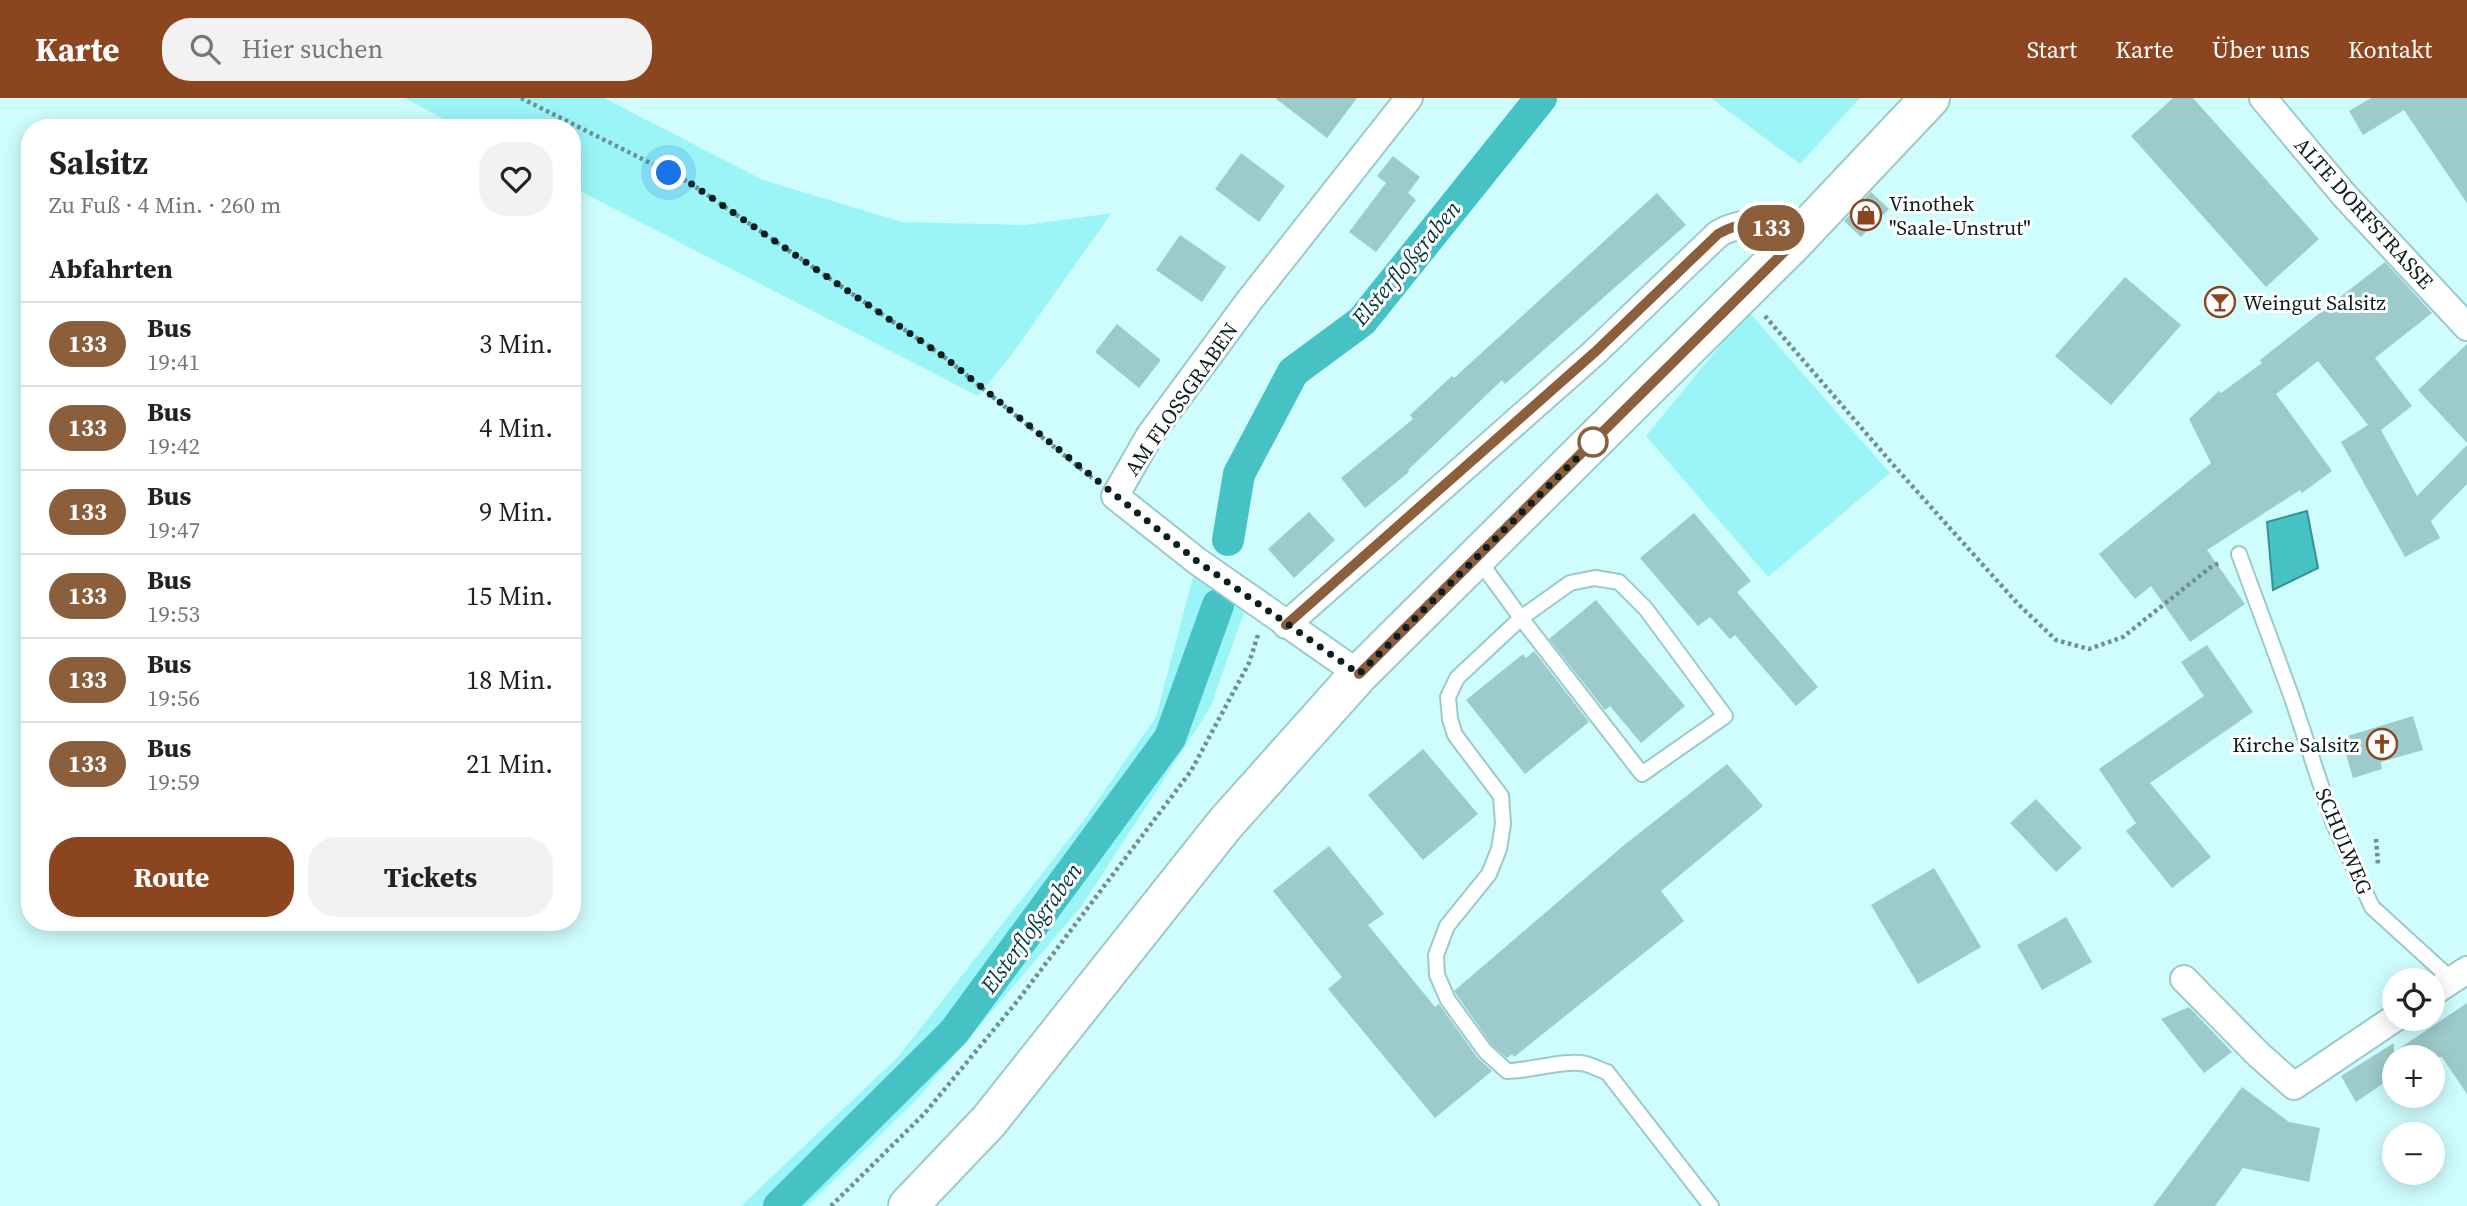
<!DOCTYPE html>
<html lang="de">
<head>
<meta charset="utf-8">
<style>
	:root { --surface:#fff; --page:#f2f2f2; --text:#222; --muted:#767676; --line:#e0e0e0; --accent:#8b451f }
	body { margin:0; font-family:"Source Serif 4",serif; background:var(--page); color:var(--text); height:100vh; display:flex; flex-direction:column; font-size:26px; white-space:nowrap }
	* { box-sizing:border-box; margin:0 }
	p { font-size:23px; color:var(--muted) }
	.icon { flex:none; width:38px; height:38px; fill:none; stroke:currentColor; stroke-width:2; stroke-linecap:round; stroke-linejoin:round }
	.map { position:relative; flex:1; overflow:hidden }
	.drawer { position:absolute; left:21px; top:21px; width:560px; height:812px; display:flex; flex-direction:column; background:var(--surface); border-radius:28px; box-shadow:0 4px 18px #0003 }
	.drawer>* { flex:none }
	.badge { padding:0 14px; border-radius:23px; font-size:24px; line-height:46px }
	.controls { position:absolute; left:2382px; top:870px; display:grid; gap:14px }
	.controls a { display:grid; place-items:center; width:63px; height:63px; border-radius:50%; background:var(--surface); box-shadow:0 4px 18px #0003; font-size:35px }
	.you { position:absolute; width:35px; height:35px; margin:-18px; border:5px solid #fff; border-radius:50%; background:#1a73e8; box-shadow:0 0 0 10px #1a73e833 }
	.map>.badge { position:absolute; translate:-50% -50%; box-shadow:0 0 0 4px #fff }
	h2 { padding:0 28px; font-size:26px; line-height:63px }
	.round { display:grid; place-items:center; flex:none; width:74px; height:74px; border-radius:28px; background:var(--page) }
	.summary { display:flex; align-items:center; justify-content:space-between; height:119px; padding:0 28px }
	h1 { font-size:33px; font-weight:700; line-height:52px }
	.cta { display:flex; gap:14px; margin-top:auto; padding:14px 28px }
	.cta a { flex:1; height:80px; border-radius:28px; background:var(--accent); color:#fff; font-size:28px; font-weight:700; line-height:80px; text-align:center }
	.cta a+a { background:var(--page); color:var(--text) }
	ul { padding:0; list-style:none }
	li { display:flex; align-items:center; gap:21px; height:84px; padding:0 28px; border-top:2px solid var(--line) }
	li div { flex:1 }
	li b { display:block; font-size:26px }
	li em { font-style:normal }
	li .badge { min-width:77px; font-weight:700; text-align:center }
	header { display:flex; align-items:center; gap:42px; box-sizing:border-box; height:98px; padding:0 35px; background:var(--accent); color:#fff }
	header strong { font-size:33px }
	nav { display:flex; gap:38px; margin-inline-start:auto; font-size:24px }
	.search { width:490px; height:63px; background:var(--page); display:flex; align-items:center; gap:18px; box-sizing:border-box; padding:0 24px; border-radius:28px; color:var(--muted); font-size:26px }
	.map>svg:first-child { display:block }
</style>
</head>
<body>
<header>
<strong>Karte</strong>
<div class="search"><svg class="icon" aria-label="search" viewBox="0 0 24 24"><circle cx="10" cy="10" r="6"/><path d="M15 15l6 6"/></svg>Hier suchen</div>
<nav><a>Start</a><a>Karte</a><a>Über uns</a><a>Kontakt</a></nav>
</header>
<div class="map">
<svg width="2467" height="1108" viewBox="0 0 2467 1108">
	<rect width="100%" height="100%" fill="#cffdfe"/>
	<g fill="#9bf5f7">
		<path d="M405,0H604L763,82L902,124L1025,127L1112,115L1009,260L978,298L572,89V30H459Z"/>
		<path d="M1711,0H1860L1800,66Z"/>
		<path d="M1748,213L1890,375L1768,479L1646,338Z"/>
		<path d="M1197,464L1245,512L1210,610L1081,809L916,1002L807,1108H741L898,959L1084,722L1156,619Z"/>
	</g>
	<path fill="#47c2c4" stroke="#369192" stroke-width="2" d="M2307,413L2318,470L2273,492L2267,424Z"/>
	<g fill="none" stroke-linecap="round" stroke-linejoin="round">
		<g stroke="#47c2c4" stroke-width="32">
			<path d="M1228,442L1239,376L1293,274L1362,223L1541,0"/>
			<path d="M779,1108L954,934L1170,640L1218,507"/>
		</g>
	</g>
	<g fill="#9dcacb">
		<path d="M1275,0H1357L1327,40Z"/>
		<path d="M2173,0H2193L2319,141L2266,189L2131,38Z"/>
		<path d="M2371,0H2467V105L2404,12L2363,37L2349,13Z"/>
		<path d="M1241,55L1285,88L1259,124L1215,91Z"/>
		<path d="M1393,58L1420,79L1408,95L1416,102L1376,154L1349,134L1386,85L1377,78Z"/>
		<path d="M1871,94L1889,111L1861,139L1844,123Z"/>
		<path d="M1657,95L1686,127L1505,286L1502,282L1408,372L1409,374L1365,410L1341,380L1413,321L1410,317L1452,278L1454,280Z"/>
		<path d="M1180,137L1226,169L1202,204L1156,172Z"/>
		<path d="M2385,164L2432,215L2375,260L2412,308L2381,332L2417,398L2467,347V386L2431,423L2440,440L2405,459L2341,344L2368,327L2318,263L2276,296L2332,373L2302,395L2300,392L2207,452L2245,506L2190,544L2151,488L2135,501L2099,456L2211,365L2189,321L2219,293L2221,295L2262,265L2260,262Z"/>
		<path d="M2125,179L2181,227L2111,307L2055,258Z"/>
		<path d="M1117,226L1161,262L1139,290L1095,254Z"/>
		<path d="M2467,246V345L2418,292Z"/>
		<path d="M1309,414L1335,442L1294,480L1268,451Z"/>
		<path d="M1694,415L1751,483L1737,494L1818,589L1796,608L1735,537L1730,541L1710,519L1698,528L1640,460Z"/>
		<path d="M1596,502L1685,608L1641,645L1610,608L1605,612L1549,541Z"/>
		<path d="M2207,547L2253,614L2150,685L2211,759L2172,790L2126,733L2136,725L2099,671L2204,598L2181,564Z"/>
		<path d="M1534,553L1589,624L1525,676L1466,602L1523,556L1526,560Z"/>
		<path d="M2413,618L2423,652L2381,664L2382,671L2353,680L2341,640Z"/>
		<path d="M1423,651L1478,716L1423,762L1368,697Z"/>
		<path d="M1727,666L1763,708L1661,793L1684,823L1514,959L1512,956L1507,960L1492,947L1454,893L1623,748Z"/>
		<path d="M2036,701L2082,750L2056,774L2010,725Z"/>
		<path d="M1329,748L1384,816L1368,827L1435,909L1439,906L1477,959L1492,973L1435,1020L1328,891L1342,879L1273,793Z"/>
		<path d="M1934,770L1981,849L1918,886L1871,807Z"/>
		<path d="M2066,819L2092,864L2042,892L2017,847Z"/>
		<path d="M2467,905V996L2442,959H2394V978L2356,1004L2341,978L2394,945V954Z"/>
		<path d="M2189,909L2232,954L2204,975L2161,921Z"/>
		<path d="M2242,989L2289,1024L2320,1030L2309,1084L2243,1070L2215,1108H2153Z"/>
	</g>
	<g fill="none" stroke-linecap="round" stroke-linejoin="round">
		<g stroke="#9cc9ca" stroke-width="18">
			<g id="service">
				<path d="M2239,456L2292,600L2333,724L2372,809L2452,882"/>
				<path d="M1478,461L1521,520L1457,580L1448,599L1450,621L1455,637L1501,698L1503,726L1499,751L1489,776L1447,828L1436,857L1437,877L1448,902L1485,953L1507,973C1531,973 1565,961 1586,966C1593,968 1600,972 1607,974L1711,1108"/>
				<path d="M1595,480L1619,484L1646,511L1725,618L1642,676L1521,520L1570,485Z"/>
			</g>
		</g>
		<g stroke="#9cc9ca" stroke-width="30">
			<g id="minor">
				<path d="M2263,0L2344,97L2467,229"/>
				<path d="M1286,527L1595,254L1718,136C1748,119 1766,126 1794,144"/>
				<path d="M1359,576L1197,463L1115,398L1150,337L1249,203L1409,0"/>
				<path d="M2184,881L2259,957L2294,988L2395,920"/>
				<path d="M2432,895L2467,872"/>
			</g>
		</g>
		<g stroke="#9cc9ca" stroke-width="42">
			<path id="secondary" d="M908,1108L989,1023L1225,726L1359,576L1794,144L1930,0"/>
		</g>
		<g stroke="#708f90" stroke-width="4.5" stroke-dasharray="3.5 3.5" stroke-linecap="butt">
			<path d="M521,0L690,85L943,258L1092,380"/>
			<path d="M1765,218L1896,370L2018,506L2056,542L2089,551L2123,539L2212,468L2220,465"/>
			<path d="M2376,741L2378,766"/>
			<path d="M831,1108L925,1015L1019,901L1191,673L1249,565L1258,537"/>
		</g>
		<use href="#service" stroke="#fff" stroke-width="14"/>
		<use href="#minor" stroke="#fff" stroke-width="26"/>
		<use href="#secondary" stroke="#fff" stroke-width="38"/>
	</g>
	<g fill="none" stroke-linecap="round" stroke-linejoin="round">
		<g stroke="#fff" stroke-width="16">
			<path id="line" d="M1286,527L1595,254L1718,136C1748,119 1767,126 1794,144L1359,576"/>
		</g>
		<use href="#line" stroke="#8b5e3c" stroke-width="10"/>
		<path stroke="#0d1e1f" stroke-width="7" stroke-dasharray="0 12.6" d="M669,75L690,85L943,258L1197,463L1359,576L1593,344"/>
	</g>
	<defs>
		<g id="shop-ring" transform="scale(1.575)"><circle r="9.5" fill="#fff" stroke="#8b451f" stroke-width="1.5"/><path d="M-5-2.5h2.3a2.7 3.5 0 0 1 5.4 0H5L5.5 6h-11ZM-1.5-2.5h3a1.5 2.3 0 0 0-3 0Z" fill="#8b451f"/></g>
		<g id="bar-ring" transform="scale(1.575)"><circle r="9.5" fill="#fff" stroke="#8b451f" stroke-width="1.5"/><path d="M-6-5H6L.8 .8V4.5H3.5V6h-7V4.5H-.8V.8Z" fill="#8b451f"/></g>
		<g id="church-ring" transform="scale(1.575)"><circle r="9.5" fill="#fff" stroke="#8b451f" stroke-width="1.5"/><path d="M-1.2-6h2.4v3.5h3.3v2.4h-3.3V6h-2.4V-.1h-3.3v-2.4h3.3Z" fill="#8b451f"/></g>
	</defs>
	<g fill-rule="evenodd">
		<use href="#shop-ring" x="1866" y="117"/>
		<use href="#bar-ring" x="2220" y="204"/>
		<use href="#church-ring" x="2382" y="646"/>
	</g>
	<circle fill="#fff" stroke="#8b5e3c" stroke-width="3.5" cx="1593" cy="344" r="14"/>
	<g text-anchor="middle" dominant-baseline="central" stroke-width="6" stroke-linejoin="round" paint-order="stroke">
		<g font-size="21" fill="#0d1e1f" stroke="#fff" text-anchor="start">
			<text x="1889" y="105">Vinothek<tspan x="1889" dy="24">"Saale-Unstrut"</tspan></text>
			<text x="2243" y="204">Weingut Salsitz</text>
			<text x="2359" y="646" text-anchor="end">Kirche Salsitz</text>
		</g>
		<g font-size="21" fill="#0d1e1f" stroke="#fff">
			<text transform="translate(2364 115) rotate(48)">ALTE DORFSTRASSE</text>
			<text transform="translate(1181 301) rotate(-55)">AM FLOSSGRABEN</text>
			<text transform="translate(2344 743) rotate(67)">SCHULWEG</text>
		</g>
		<g font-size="23" font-style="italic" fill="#003a3b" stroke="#fff">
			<text transform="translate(1406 165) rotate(-50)">Elsterfloßgraben</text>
			<text transform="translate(1031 830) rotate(-54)">Elsterfloßgraben</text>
		</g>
	</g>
</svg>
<div class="controls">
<a><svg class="icon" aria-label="locate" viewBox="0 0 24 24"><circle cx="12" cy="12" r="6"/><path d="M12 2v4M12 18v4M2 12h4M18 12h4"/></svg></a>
<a>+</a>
<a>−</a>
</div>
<div class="you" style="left:669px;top:75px"></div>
<b class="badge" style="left:1771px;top:130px;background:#8b5e3c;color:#fff">133</b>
<section class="drawer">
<div class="summary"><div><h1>Salsitz</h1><p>Zu Fuß · 4 Min. · 260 m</p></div><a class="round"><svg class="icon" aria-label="heart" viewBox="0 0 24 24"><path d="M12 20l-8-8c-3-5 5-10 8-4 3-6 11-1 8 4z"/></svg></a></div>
<h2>Abfahrten</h2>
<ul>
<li><span class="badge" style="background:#8b5e3c;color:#fff">133</span><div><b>Bus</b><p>19:41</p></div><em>3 Min.</em></li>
<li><span class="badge" style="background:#8b5e3c;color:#fff">133</span><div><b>Bus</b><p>19:42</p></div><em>4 Min.</em></li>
<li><span class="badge" style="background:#8b5e3c;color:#fff">133</span><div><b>Bus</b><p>19:47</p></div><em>9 Min.</em></li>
<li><span class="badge" style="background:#8b5e3c;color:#fff">133</span><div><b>Bus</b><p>19:53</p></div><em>15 Min.</em></li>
<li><span class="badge" style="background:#8b5e3c;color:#fff">133</span><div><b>Bus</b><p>19:56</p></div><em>18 Min.</em></li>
<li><span class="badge" style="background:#8b5e3c;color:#fff">133</span><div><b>Bus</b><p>19:59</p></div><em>21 Min.</em></li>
</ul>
<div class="cta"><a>Route</a><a>Tickets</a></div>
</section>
</div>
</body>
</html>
